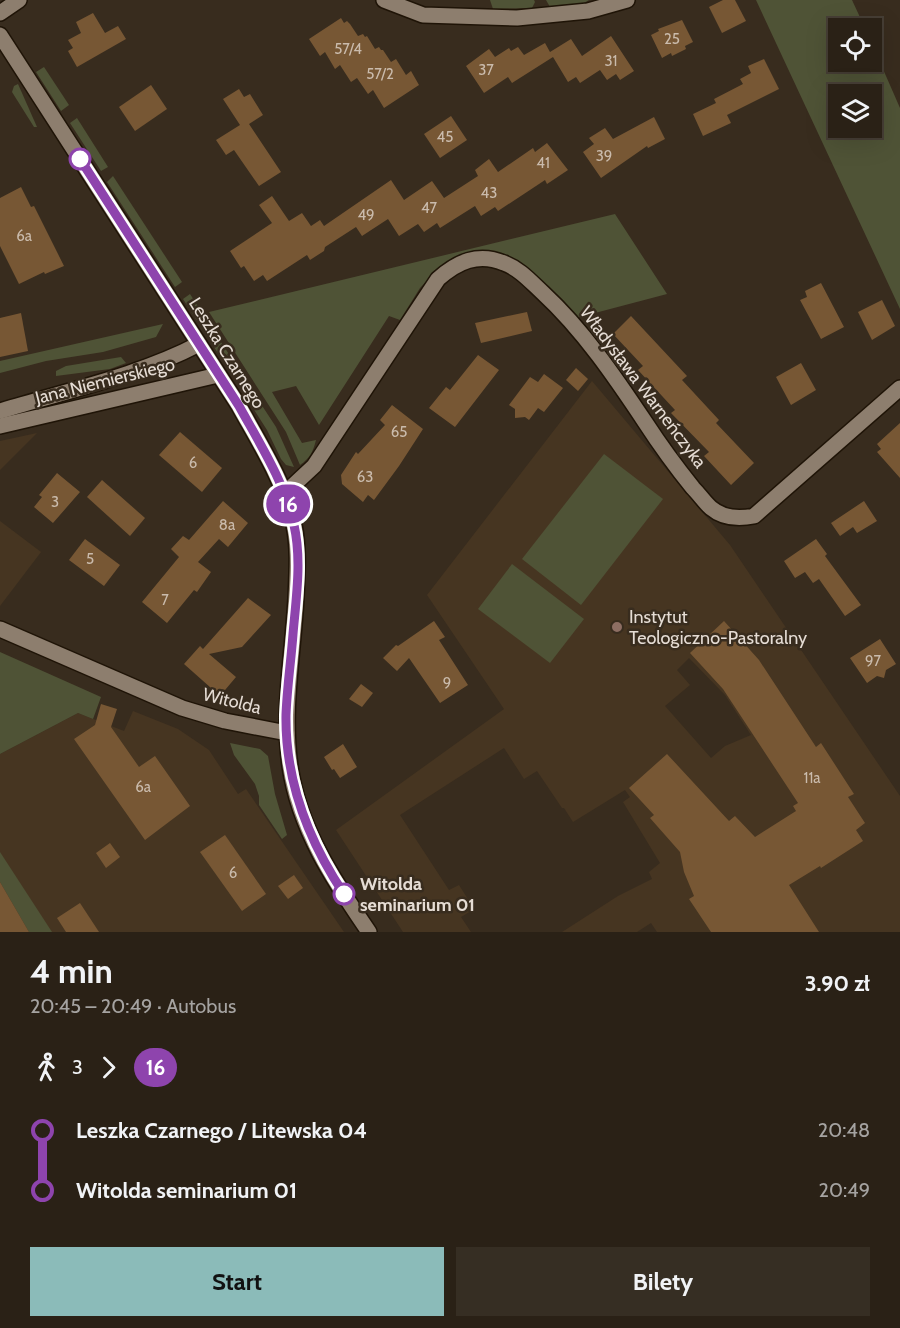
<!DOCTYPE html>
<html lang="pl">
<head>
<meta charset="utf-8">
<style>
	:root { --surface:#2a2116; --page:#362e23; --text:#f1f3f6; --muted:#a5a3a1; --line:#463e35; --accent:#8bbbb9 }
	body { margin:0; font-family:Cabin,sans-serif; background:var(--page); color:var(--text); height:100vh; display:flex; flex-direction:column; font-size:22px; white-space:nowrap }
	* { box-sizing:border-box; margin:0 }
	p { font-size:20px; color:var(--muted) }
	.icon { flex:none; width:33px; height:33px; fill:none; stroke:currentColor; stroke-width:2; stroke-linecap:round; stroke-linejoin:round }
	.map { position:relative; height:932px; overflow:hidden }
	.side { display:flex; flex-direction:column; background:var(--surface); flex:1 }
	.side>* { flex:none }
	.badge { padding:0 12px; border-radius:20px; font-size:21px; line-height:39px }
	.fabs { position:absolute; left:828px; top:18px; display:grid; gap:12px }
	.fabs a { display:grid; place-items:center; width:54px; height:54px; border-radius:0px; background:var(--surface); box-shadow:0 6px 24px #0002,0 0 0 2px var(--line); font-size:30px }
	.map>.badge { position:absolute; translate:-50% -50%; box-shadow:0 0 0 3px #fff }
	.legs { display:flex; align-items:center; gap:9px; height:66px; padding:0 30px; font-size:20px }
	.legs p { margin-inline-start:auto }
	.head { display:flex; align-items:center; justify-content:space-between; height:102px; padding:0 30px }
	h1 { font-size:33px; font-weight:700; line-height:45px }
	.button { display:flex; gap:12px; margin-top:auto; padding:12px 30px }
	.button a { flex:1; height:69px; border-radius:0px; background:var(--accent); color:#111; font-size:24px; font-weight:700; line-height:69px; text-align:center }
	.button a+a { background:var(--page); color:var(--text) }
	ul { padding:0 30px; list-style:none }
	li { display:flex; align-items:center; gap:21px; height:60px; font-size:22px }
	li i { display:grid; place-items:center; width:9px; height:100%; margin:0 8px; background:currentColor }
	li i::after { content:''; width:15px; height:15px; margin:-8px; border:4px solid; border-radius:50%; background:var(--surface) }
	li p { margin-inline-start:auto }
	li:first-child i { background:linear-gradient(#0000 50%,currentColor 0) }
	li:last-child i { background:linear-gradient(currentColor 50%,#0000 0) }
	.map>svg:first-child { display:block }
</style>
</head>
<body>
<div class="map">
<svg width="900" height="932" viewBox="0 0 900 932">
	<rect width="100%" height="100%" fill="#382c1e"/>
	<g fill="#463521" fill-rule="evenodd">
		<path d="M592,381L730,545L900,796V932H657L651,923L637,932H562L618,896L652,879L649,872L660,863L623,802L630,797L625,790L573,822L564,808H562L537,771L524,779L504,748L400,815L449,890L459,885L471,904V911L461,917L471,932H403L336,830L504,709L427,595ZM689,658L725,695L751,735L725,746L711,758L665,706L690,685L677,670Z"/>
		<path d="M37,433L0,470V441Z"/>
		<path d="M0,521L41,552L0,606Z"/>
		<path d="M133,711L178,729L209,750L238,794L246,789L344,932H0V754L78,713L124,731Z"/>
	</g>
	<g fill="#4f5336" fill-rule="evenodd">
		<path d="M490,0H534L535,2L532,8L493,9Z"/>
		<path d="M546,0H589L584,3L550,7Z"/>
		<path d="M756,0H852L865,28H838V62H872V44L900,108V309ZM838,94H872V128H838Z"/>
		<path d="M44,67L69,105L61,111L36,72Z"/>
		<path d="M18,84L37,127H34L12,92L14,86Z"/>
		<path d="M77,118L108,167L101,171L70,123Z"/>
		<path d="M113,176L182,282L175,287L107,182Z"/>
		<path d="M615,214L667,294L576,318L537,277L512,257L495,254L453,260L438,269L420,288L400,320L389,316L319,425L296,386L272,392L302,443L316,440C313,452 310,458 300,465L286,432L209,312Z"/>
		<path d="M190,294L252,390L245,395L183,299Z"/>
		<path d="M163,324L156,337L103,352L46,361L0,373V361Z"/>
		<path d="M121,357L126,363L110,369L56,376V371L66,366Z"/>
		<path d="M259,401L276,427L294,467L286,465L281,459L267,430L251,405Z"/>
		<path d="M604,454L663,499L581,605L522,559Z"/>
		<path d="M512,564L584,619L550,663L478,609Z"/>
		<path d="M0,652L101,697L93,719L78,713L0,754Z"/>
		<path d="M230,743L260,749L268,756L275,794L287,835L282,839L259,805V796L255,784L234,755Z"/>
		<path d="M0,852L52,932H29L0,882Z"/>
	</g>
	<g fill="#775734">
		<path d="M723,0H735L746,21L722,33L709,7Z"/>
		<path d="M93,13L105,33L118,26L126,39L77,67L68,51L73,48L68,40L81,33L76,22Z"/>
		<path d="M341,18L344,23L347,21L350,24L358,36L363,34L365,37L367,36L375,49L379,47L381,50H383L391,62L396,59L406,75L411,71L419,85L384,108L373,90L368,94L357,78L351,82L340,65L335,69L325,52L320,56L309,39Z"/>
		<path d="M682,20L693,42L685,46L686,49L672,56L671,53L662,58L651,35L659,31L658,29Z"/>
		<path d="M611,36L634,71L620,80L616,74L607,80L600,70L580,83L576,77L568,82L553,57L512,83L508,77L484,93L466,66L489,49L495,57L509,48L511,51L518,47L524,55L545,43L550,52L571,39L582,56Z"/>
		<path d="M764,59L779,89L727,115L731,123L703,136L693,114L716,103L714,99L743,84L740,79L751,73L748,66Z"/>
		<path d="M151,85L167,109L135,131L119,107Z"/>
		<path d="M239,89L244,97L250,94L263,115L249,124L281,172L259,186L234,150L226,155L216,140L240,125L223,99Z"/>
		<path d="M451,116L467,140L440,158L424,134Z"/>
		<path d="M654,117L665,139L648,148L647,146L601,178L583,152L594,144L589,138L605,128L613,139Z"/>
		<path d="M547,143L568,170L547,184L545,180L536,186L498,211L495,207L481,216L475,206L440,228L437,223L424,232L418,224L399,236L388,219L362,236L356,227L325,247L324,251L310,260L307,255L267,281L263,275L254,281L244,266L241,268L230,251L272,223L259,205L272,196L289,221L302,213L311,226L320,220L324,226L391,180L404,200L432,181L444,198L478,176L475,170L489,159L498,172L533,148L535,152Z"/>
		<path d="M21,187L31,207L34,206L64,266L45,274L44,272L19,284L0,246V198Z"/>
		<path d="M821,283L844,327L821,339L800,300L807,297L805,291Z"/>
		<path d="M882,300L895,326L872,340L858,312Z"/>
		<path d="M527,312L532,331L481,343L475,323Z"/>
		<path d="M21,313L28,351L0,357V318Z"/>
		<path d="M631,316L687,376L682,380L719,420L716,423L754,463L731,485L704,456L709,452L671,413L675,410L638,370L643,366L613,334Z"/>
		<path d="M478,355L499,370L455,427L429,408L446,387L450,390Z"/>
		<path d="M801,363L816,390L791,405L776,377Z"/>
		<path d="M576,368L588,379L578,391L566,380Z"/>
		<path d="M544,374L563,388L544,412L538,408L529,420L525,417L515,418V409L509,405L530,377L538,382Z"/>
		<path d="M392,405L423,429L399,466L374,500L368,495L363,502L342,484L341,475L356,452L358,454L385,425L380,420Z"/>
		<path d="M900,423V478L877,452L881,449L877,444Z"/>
		<path d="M180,432L222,468L202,492L159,455Z"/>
		<path d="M57,473L80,492L53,523L34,507L42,497L39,495Z"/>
		<path d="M102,480L145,518L130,536L87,497Z"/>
		<path d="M223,501L248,523L228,547L219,539L198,562L211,572L197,592L194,590L167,623L142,602L179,557L171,549L183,536L189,540Z"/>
		<path d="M864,501L877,521L857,533L853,527L840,536L831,523Z"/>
		<path d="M85,539L120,565L104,586L69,560Z"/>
		<path d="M816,539L827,554L825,556L861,605L845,616L819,579L813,583L805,572L795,578L784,561Z"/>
		<path d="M248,598L271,615L242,647L209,654L236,677L220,696L184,664L200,646L203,649Z"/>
		<path d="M434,621L445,637L439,640L468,685L440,703L409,658L397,671L383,658L396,645L398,646Z"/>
		<path d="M724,621L759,660L816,747L821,743L854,794L848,797L865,823L856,830L863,841L821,868L820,866L789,885L819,932H711L689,899L694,896L684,872L680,852L650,818L654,815L629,788L667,754L729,821L735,816L755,837L796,811L793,806L798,803L723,689L690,653Z"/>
		<path d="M880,639L896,664L886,670L884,678L877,676L867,683L850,658Z"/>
		<path d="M361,684L373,693L362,707L349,699Z"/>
		<path d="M101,704L117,709L111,727L139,767L155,756L190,806L145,840L74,739L95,725Z"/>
		<path d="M343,744L357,767L340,778L334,769L332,770L324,757Z"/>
		<path d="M225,835L266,894L242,911L200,852Z"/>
		<path d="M110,843L120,857L106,868L96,853Z"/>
		<path d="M294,875L303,888L288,899L278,886Z"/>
		<path d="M0,882L29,932H0Z"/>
		<path d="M80,903L99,932H66L57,918Z"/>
	</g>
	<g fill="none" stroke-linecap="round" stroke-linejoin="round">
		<g stroke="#1f1407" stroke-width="18">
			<g id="minor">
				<path d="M384,0L423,15L517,18L588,11L627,0"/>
				<path d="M0,13L19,0"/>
				<path d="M0,35L239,406C260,444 285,483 294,525C299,549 297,574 296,598C293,654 282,710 290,766C299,829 334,881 369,932"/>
				<path d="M0,411C65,391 138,376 199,344"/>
				<path d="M0,426L218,375"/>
				<path d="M284,494L314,466L438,279C457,262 478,252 504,263C520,269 531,282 543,293C583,330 615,377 645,422C660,445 676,467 693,488C699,494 705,503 711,508C724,519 739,519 754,516L900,388"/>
				<path d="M0,629L182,708L225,721L287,733"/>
			</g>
		</g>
		<use href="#minor" stroke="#8d7e6e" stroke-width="15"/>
	</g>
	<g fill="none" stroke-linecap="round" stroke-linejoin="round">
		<g stroke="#fff" stroke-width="14">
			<path id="line-1" d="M80,159L239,406C260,444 285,483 294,525C302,560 296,599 293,634C291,661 287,688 286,715C285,781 308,840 344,894"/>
		</g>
		<use href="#line-1" stroke="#8e44ad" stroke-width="9"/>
	</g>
	<g fill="#fff" stroke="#8e44ad" stroke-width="3">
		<circle cx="80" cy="159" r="10"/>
		<circle cx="344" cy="894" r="10"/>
	</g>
	<circle fill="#8d6e63" stroke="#382c1e" stroke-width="2" cx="617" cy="627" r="6"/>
	<g text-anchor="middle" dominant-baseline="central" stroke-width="5" stroke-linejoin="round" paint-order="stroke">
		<g font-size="15" fill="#cabbac">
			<text x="672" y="39">25</text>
			<text x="348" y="49">57/4</text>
			<text x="611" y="61">31</text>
			<text x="486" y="70">37</text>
			<text x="380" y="74">57/2</text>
			<text x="445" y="137">45</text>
			<text x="604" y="156">39</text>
			<text x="543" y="163">41</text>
			<text x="489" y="193">43</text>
			<text x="429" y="208">47</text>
			<text x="366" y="215">49</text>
			<text x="24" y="236">6a</text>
			<text x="399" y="432">65</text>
			<text x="193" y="463">6</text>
			<text x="365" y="477">63</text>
			<text x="55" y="502">3</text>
			<text x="227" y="525">8a</text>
			<text x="90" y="559">5</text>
			<text x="165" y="600">7</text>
			<text x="873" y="661">97</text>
			<text x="447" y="683">9</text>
			<text x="812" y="778">11a</text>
			<text x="143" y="787">6a</text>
			<text x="233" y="873">6</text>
		</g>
		<g font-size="18" fill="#e5dcd4" stroke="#382c1e">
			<text transform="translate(227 353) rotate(58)">Leszka Czarnego</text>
			<text transform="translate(105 381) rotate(-14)">Jana Niemierskiego</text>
			<text transform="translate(643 387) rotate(53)">Władysława Warneńczyka</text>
			<text transform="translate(232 701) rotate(14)">Witolda</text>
		</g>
		<g font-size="18" fill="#e5dcd4" stroke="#382c1e" text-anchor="start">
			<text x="629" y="617">Instytut<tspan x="629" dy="21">Teologiczno-Pastoralny</tspan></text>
		</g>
		<g font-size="18" font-weight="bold" fill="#e5dcd4" stroke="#382c1e" text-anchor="start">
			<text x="360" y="884">Witolda<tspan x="360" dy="21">seminarium 01</tspan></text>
		</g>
	</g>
</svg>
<div class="fabs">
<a><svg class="icon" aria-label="locate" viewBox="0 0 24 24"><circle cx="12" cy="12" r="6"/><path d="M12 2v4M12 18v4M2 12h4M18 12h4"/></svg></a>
<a><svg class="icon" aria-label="layers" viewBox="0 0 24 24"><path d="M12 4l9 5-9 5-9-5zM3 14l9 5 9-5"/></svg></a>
</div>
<b class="badge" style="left:288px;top:504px;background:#8e44ad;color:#fff">16</b>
</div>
<section class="side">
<div class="head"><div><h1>4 min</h1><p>20:45 – 20:49 · Autobus</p></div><b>3.90 zł</b></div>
<div class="legs"><svg class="icon" aria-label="walk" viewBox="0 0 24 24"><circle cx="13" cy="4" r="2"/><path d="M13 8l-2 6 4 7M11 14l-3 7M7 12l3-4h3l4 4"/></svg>3<svg class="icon" aria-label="forward" viewBox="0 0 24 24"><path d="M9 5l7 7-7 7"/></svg><b class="badge" style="background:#8e44ad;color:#fff">16</b></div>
<ul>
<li><i style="color:#8e44ad"></i><b>Leszka Czarnego / Litewska 04</b><p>20:48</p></li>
<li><i style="color:#8e44ad"></i><b>Witolda seminarium 01</b><p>20:49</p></li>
</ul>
<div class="button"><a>Start</a><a>Bilety</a></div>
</section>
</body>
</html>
